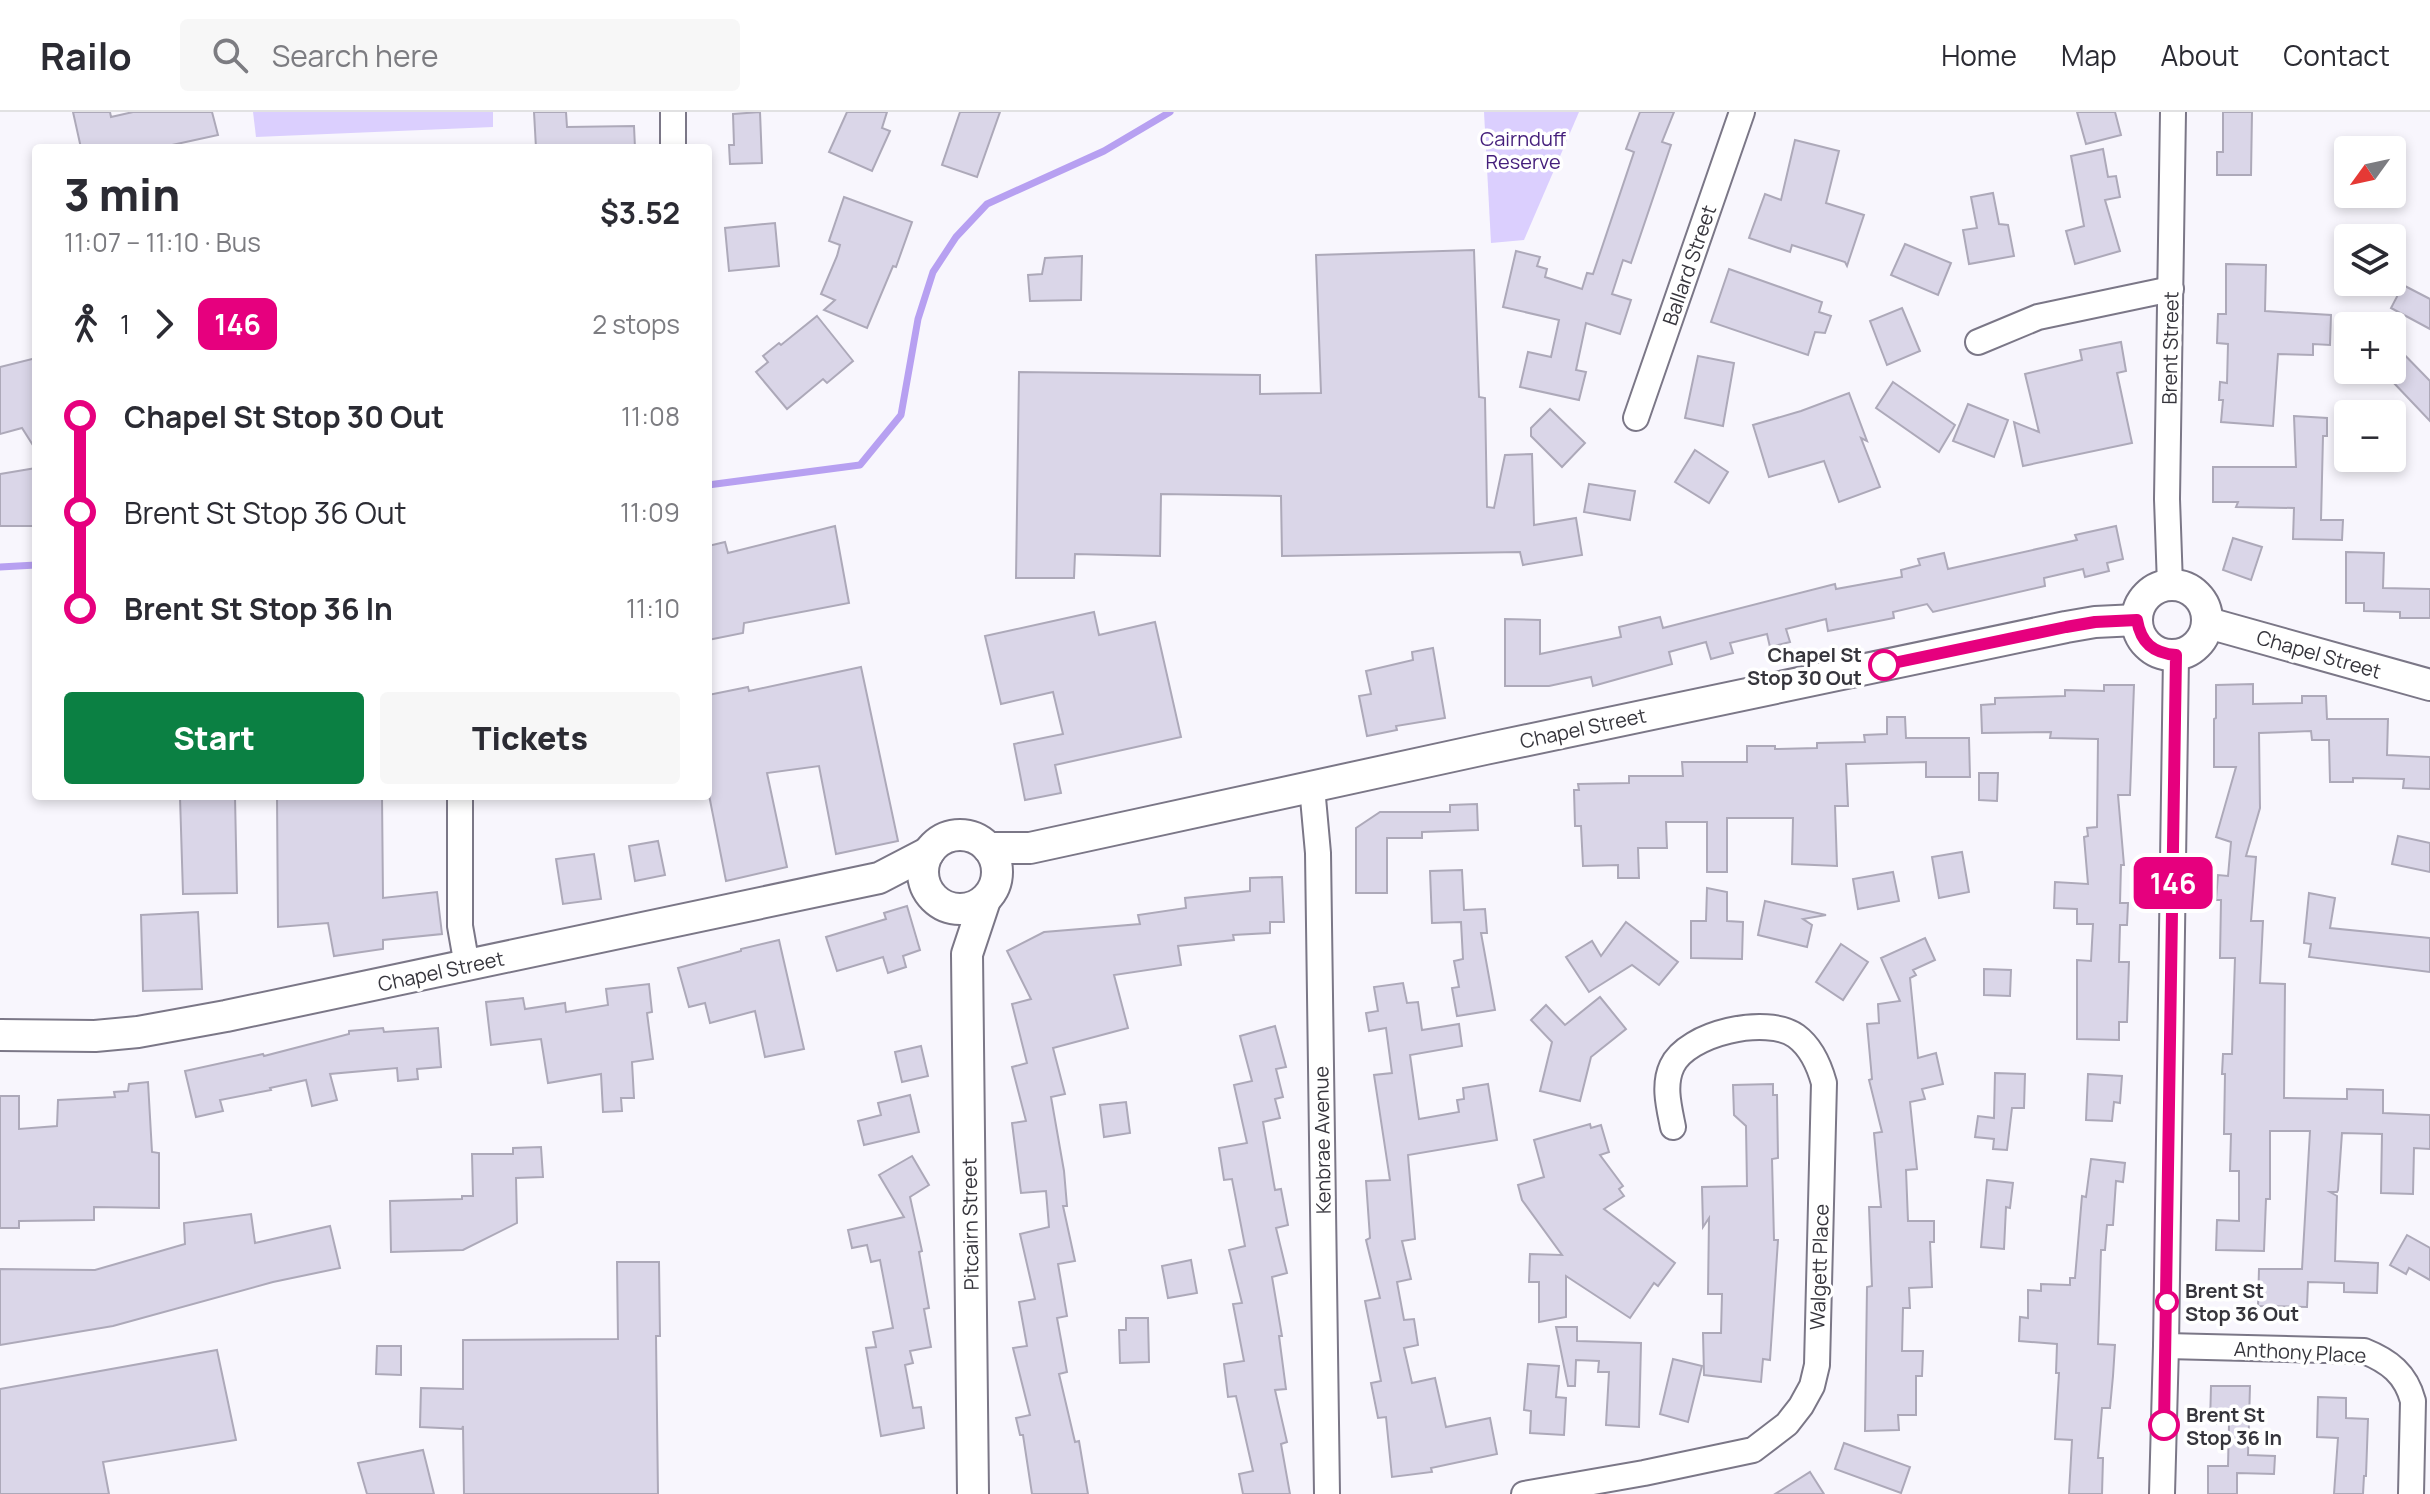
<!DOCTYPE html>
<html lang="en">
<head>
<meta charset="utf-8">
<style>
	:root { --surface:#fff; --page:#f7f7f7; --text:#2b2b33; --muted:#7c7c81; --line:#e1e1e2; --accent:#0b8043 }
	body { margin:0; font-family:Manrope,sans-serif; background:var(--page); color:var(--text); height:100vh; display:flex; flex-direction:column; font-size:30px; white-space:nowrap }
	* { box-sizing:border-box; margin:0 }
	p { font-size:26px; color:var(--muted) }
	.icon { flex:none; width:44px; height:44px; fill:none; stroke:currentColor; stroke-width:2; stroke-linecap:round; stroke-linejoin:round }
	.map { position:relative; flex:1; overflow:hidden }
	.details { position:absolute; left:32px; top:32px; width:680px; height:656px; display:flex; flex-direction:column; background:var(--surface); border-radius:8px; box-shadow:0 4px 12px #0003 }
	.details>* { flex:none }
	.badge { padding:0 16px; border-radius:12px; font-size:28px; line-height:52px }
	.needle { width:52px; rotate:237deg }
	.tools { position:absolute; left:2334px; top:24px; display:grid; gap:16px }
	.tools a { display:grid; place-items:center; width:72px; height:72px; border-radius:8px; background:var(--surface); box-shadow:0 4px 12px #0003; font-size:40px }
	.map>.badge { position:absolute; translate:-50% -50%; box-shadow:0 0 0 4px #fff }
	.legs { display:flex; align-items:center; gap:12px; height:88px; padding:0 32px; font-size:26px }
	.legs p { margin-inline-start:auto }
	.headline { display:flex; align-items:center; justify-content:space-between; height:136px; padding:0 32px }
	h1 { font-size:44px; font-weight:800; line-height:60px }
	.cta { display:flex; gap:16px; margin-top:auto; padding:16px 32px }
	.cta a { flex:1; height:92px; border-radius:8px; background:var(--accent); color:#fff; font-size:32px; font-weight:800; line-height:92px; text-align:center }
	.cta a+a { background:var(--page); color:var(--text) }
	ul { padding:0 32px; list-style:none }
	li { display:flex; align-items:center; gap:28px; height:96px; font-size:30px }
	li i { display:grid; place-items:center; width:12px; height:100%; margin:0 10px; background:currentColor }
	li i::after { content:''; width:20px; height:20px; margin:-10px; border:6px solid; border-radius:50%; background:var(--surface) }
	li p { margin-inline-start:auto }
	li:first-child i { background:linear-gradient(#0000 50%,currentColor 0) }
	li:last-child i { background:linear-gradient(currentColor 50%,#0000 0) }
	header { display:flex; align-items:center; gap:48px; box-sizing:border-box; height:112px; padding:0 40px; background:var(--surface); border-bottom:2px solid var(--line) }
	header strong { font-size:38px }
	nav { display:flex; gap:44px; margin-inline-start:auto; font-size:28px }
	.search { width:560px; height:72px; background:var(--page); display:flex; align-items:center; gap:20px; box-sizing:border-box; padding:0 28px; border-radius:8px; color:var(--muted); font-size:30px }
	.map>svg:first-child { display:block }
</style>
</head>
<body>
<header>
<strong>Railo</strong>
<div class="search"><svg class="icon" aria-label="search" viewBox="0 0 24 24"><circle cx="10" cy="10" r="6"/><path d="M15 15l6 6"/></svg>Search here</div>
<nav><a>Home</a><a>Map</a><a>About</a><a>Contact</a></nav>
</header>
<div class="map">
<svg width="2430" height="1382" viewBox="0 0 2430 1382">
	<rect width="100%" height="100%" fill="#f8f6fd"/>
	<g fill="#dbcffe">
		<path d="M253,0H493V15L256,25Z"/>
		<path d="M1484,0H1579L1524,128L1491,131Z"/>
	</g>
	<g fill="none" stroke-linecap="round" stroke-linejoin="round">
		<g stroke="#b7a0f1" stroke-width="7">
			<path d="M708,373L860,353L901,303L918,207L933,160L956,125L987,92L1104,39L1170,0"/>
			<path d="M0,455L36,453"/>
		</g>
	</g>
	<g fill="#dad6e8" stroke="#ada9b9" stroke-width="2">
		<path d="M73,0H110L111,5L133,0H212L218,23L172,33L173,36H81Z"/>
		<path d="M534,0H566L567,15L634,14L635,36H536Z"/>
		<path d="M760,0L762,51L730,52L729,33H734L733,2Z"/>
		<path d="M847,0H887L882,16L890,19L872,59L829,40Z"/>
		<path d="M960,0H1000L977,65L942,53Z"/>
		<path d="M1640,0H1674L1662,30L1671,33L1631,151L1623,148L1612,182L1631,188L1620,222L1586,211L1576,258L1586,260L1579,288L1520,275L1528,240L1551,245L1559,208L1503,195L1516,139L1540,145L1537,154L1547,157L1545,165L1582,177L1587,161L1593,162L1634,40L1626,37Z"/>
		<path d="M2077,0H2115L2121,23L2086,32Z"/>
		<path d="M2223,0H2252L2251,63H2217V40H2223Z"/>
		<path d="M1795,28L1839,39L1826,91L1864,103L1847,154L1845,150L1792,133L1790,140L1749,126L1765,82L1781,88Z"/>
		<path d="M2103,37L2108,65L2116,64L2120,85L2105,88L2120,139L2075,152L2066,119L2084,114L2071,44Z"/>
		<path d="M1993,81L1999,112L2008,113L2014,144L1969,152L1963,118L1977,116L1971,85Z"/>
		<path d="M844,85L912,110L896,155L893,154L867,216L824,198L835,188L821,182L837,144L840,133L829,129Z"/>
		<path d="M775,111L779,154L729,159L725,116Z"/>
		<path d="M1905,132L1951,151L1938,183L1891,163Z"/>
		<path d="M1474,138L1479,285L1485,286L1487,395L1494,396L1505,343L1532,342L1534,413L1576,406L1582,443L1523,453L1520,440L1282,444L1281,384L1161,382L1160,444L1075,442L1074,466H1016L1019,260L1260,263V282L1321,281L1316,143Z"/>
		<path d="M1082,144L1081,188L1030,189L1028,163L1042,162L1045,146Z"/>
		<path d="M2226,152L2266,153L2265,199L2331,203L2330,233L2313,232V243L2278,242L2273,314L2221,310L2223,288H2219L2220,270L2227,271L2228,232L2217,231L2218,202H2226Z"/>
		<path d="M1729,157L1822,190L1819,200L1831,204L1825,221L1815,220L1808,243L1711,210Z"/>
		<path d="M2403,173L2430,187V217L2391,196Z"/>
		<path d="M1902,196L1920,239L1887,253L1870,209Z"/>
		<path d="M817,204L853,249L827,271L823,267L787,297L756,260L768,250L763,244L779,231L781,233Z"/>
		<path d="M2121,230L2126,259L2117,261L2132,331L2023,354L2014,310L2039,320L2025,262L2082,248L2080,238Z"/>
		<path d="M2392,230L2430,269V309L2392,269Z"/>
		<path d="M1698,244L1734,251L1723,314L1685,306Z"/>
		<path d="M36,246V338L22,316L0,322V255Z"/>
		<path d="M1893,270L1955,313L1939,340L1876,296Z"/>
		<path d="M1849,281L1867,329L1861,326L1880,375L1839,390L1824,349L1769,365L1753,313L1801,299Z"/>
		<path d="M1968,292L2008,308L1994,345L1953,329Z"/>
		<path d="M1550,297L1585,331L1562,355L1531,324V316Z"/>
		<path d="M2294,304L2327,306V324H2323L2321,408H2343L2342,428L2293,427L2294,396L2236,395L2238,390H2213V355H2296Z"/>
		<path d="M1695,338L1728,360L1709,391L1675,370Z"/>
		<path d="M36,356V414H0V362Z"/>
		<path d="M1589,372L1635,379L1630,408L1584,400Z"/>
		<path d="M835,414L849,491L744,511L743,521L708,528V434L725,430L728,441Z"/>
		<path d="M2116,414L2123,447L2107,451L2109,459L2085,465L2083,457L2044,466L2045,474L1933,500L1927,492L1893,500L1894,506L1828,519L1826,507L1786,517L1790,530L1770,535L1767,522L1730,531L1733,541L1711,547L1706,530L1669,540L1672,552L1593,574L1591,565L1549,574H1505V507L1540,508V542L1621,525L1619,515L1660,505L1663,516L1835,472L1836,477L1902,465L1901,458L1920,453L1918,447L1944,441L1948,457L2077,428L2075,423Z"/>
		<path d="M2233,426L2262,435L2251,468L2223,458Z"/>
		<path d="M2346,440L2384,441L2383,476L2430,477V506H2400V500L2364,499V491H2346Z"/>
		<path d="M1094,500L1099,523L1155,510L1181,625L1055,653L1061,681L1025,688L1014,632L1063,622L1053,580L1001,592L985,524Z"/>
		<path d="M1433,536L1445,606L1396,614L1397,618L1367,624L1359,584L1371,582L1366,559L1413,548L1412,540Z"/>
		<path d="M861,555L898,729L836,742L819,654L767,661L787,755L726,769L708,678V583L748,575L749,579Z"/>
		<path d="M2253,572V592L2302,591V584H2326L2327,607H2388L2387,643L2430,645V677L2403,676L2404,667L2353,666V670H2330L2329,628H2312L2311,619L2259,621L2260,696L2246,744L2256,745L2251,809H2263L2260,871L2285,872L2284,986L2347,987V977L2383,978V1001L2430,1003V1037L2414,1036L2413,1082L2381,1081L2382,1022L2342,1021L2338,1078L2337,1080H2330L2337,1084L2335,1149L2378,1151L2377,1181L2344,1180V1171L2308,1170L2307,1195L2258,1194L2259,1157H2302L2310,1019H2270V1087H2266L2264,1139L2216,1138L2217,1108L2239,1109V1059H2230L2231,1022H2224L2225,962H2222L2223,942H2232L2235,846H2220L2221,788H2216L2218,763L2228,764L2231,730L2216,725L2236,655H2214V607L2216,606V573Z"/>
		<path d="M2104,573H2134L2130,683H2118L2124,753H2121L2120,791H2128L2127,813H2120L2119,850H2129L2127,910H2119V928L2077,927V848L2091,849L2093,812H2077V797L2054,796L2055,770L2088,772L2084,725L2088,724L2087,716L2097,715L2098,627L2050,626L2051,620L1982,621L1981,593L1995,592V586L2065,584V578L2104,579Z"/>
		<path d="M1887,605H1905L1906,626H1969L1970,665H1926V650L1846,652L1848,694H1835L1837,754L1792,752L1793,706H1727V760H1707V710H1666L1667,736H1638L1639,766H1618V753L1583,754L1581,714H1575L1574,678H1579L1578,672L1629,671V664H1683L1682,650H1747V634H1775V637L1817,636V631L1865,630L1864,623L1887,622Z"/>
		<path d="M1979,661H1998L1997,689L1979,688Z"/>
		<path d="M277,684H382L383,786L437,780L442,822L383,828V837L334,844L328,811L278,815Z"/>
		<path d="M180,685H235L237,781L183,782Z"/>
		<path d="M1477,692L1478,718L1422,720V726H1387V781H1356V716L1380,700H1450V693Z"/>
		<path d="M2398,724L2430,731V760L2392,752Z"/>
		<path d="M658,729L665,763L635,769L629,734Z"/>
		<path d="M1962,740L1969,780L1939,786L1932,745Z"/>
		<path d="M594,742L601,787L563,792L556,747Z"/>
		<path d="M1462,758L1464,798L1485,797L1487,821H1481L1495,898L1457,904L1452,876L1459,875L1454,849L1463,847L1461,810L1432,811L1430,759Z"/>
		<path d="M1893,760L1899,789L1858,797L1853,767Z"/>
		<path d="M1282,765L1284,810H1270V821L1233,823L1234,828L1178,834L1181,853L1114,863L1128,916L1053,936L1065,982L1051,985L1064,1059L1067,1094H1063L1075,1149L1058,1152L1067,1204L1057,1206L1067,1260L1059,1262L1075,1330L1079,1329L1088,1382H1032L1023,1323H1020L1016,1306L1030,1303L1013,1236L1027,1234L1019,1190L1035,1187L1020,1122L1049,1115L1046,1079L1021,1081L1012,1011L1026,1009L1012,955L1027,951L1012,892L1031,887L1007,839L1044,820L1140,812L1138,803L1186,796L1185,786L1250,779V766Z"/>
		<path d="M1707,776L1727,780V809L1743,810L1742,847L1691,846V809H1706Z"/>
		<path d="M2309,781L2335,786L2330,816L2430,826V860L2309,845L2311,832L2304,831Z"/>
		<path d="M1765,789L1826,803L1803,807L1812,813L1807,835L1758,823Z"/>
		<path d="M907,794L920,838L903,844L906,855L888,861L883,845L837,859L826,825L886,807L884,801Z"/>
		<path d="M198,800L202,877L143,879L141,803Z"/>
		<path d="M1626,810L1678,850L1659,873L1632,853L1589,880L1566,845L1592,829L1601,844Z"/>
		<path d="M1925,826L1935,848L1913,858L1916,863L1910,866L1918,946L1936,941L1943,972L1922,977L1925,987L1910,990L1917,1057L1906,1058L1908,1109H1934V1130H1930L1932,1175L1909,1176L1910,1196H1903L1902,1239H1923L1922,1264H1916V1303H1898L1899,1318L1865,1319L1867,1175L1872,1174L1869,1095H1881L1874,1021L1882,1020L1869,968L1872,967L1867,912L1879,911L1878,892L1900,889L1881,846Z"/>
		<path d="M779,828L804,937L765,945L755,899L710,911L705,891L689,895L678,856L741,839V837Z"/>
		<path d="M1841,832L1868,850L1843,888L1816,870Z"/>
		<path d="M1984,857L2011,858L2010,884L1984,883Z"/>
		<path d="M1403,871L1407,891L1418,890L1422,918L1459,912L1462,934L1410,943L1419,1007L1459,1000L1457,988L1464,987L1463,976L1488,972L1497,1028L1408,1043L1415,1127L1402,1129L1411,1167L1397,1170L1404,1208L1414,1207L1418,1233L1404,1236L1412,1271L1435,1266L1446,1315L1490,1306L1497,1342L1431,1356L1432,1360L1392,1365L1386,1305L1378,1306L1371,1271L1381,1269L1365,1189L1380,1186L1366,1128L1370,1126L1366,1069L1390,1068L1374,963L1392,961L1386,916L1369,919L1366,901L1378,899L1374,875Z"/>
		<path d="M649,872L652,900L647,901L653,947L632,950L634,986H621L622,999L603,1000L601,962L548,971L541,927L491,933L486,890L523,886L525,897L565,891L566,900L608,893L606,877Z"/>
		<path d="M1600,885L1626,917L1591,945L1580,989L1540,979L1552,930L1531,908L1546,893L1565,913Z"/>
		<path d="M1275,914L1286,955L1276,957L1283,985L1275,987L1280,1006L1263,1010L1275,1078L1281,1077L1288,1113L1276,1116L1287,1161L1272,1165L1282,1224H1279L1286,1277L1275,1278L1287,1330L1281,1332L1290,1382H1243L1239,1362L1253,1359L1236,1284L1228,1285L1224,1252L1244,1249L1233,1192L1242,1191L1229,1138L1245,1134L1232,1067L1224,1068L1219,1036L1247,1031L1234,973L1252,969L1240,924Z"/>
		<path d="M383,916L384,920L438,916L441,955L417,957L418,967L398,969L397,956L330,962L337,988L312,994L306,968L270,976L271,978L220,988L223,999L196,1005L185,959L263,942L264,944L349,922V919Z"/>
		<path d="M921,934L928,964L902,970L895,940Z"/>
		<path d="M1995,961L2025,962L2024,996H2012L2007,1038L1993,1037L1994,1027L1975,1025L1978,1004L1994,1006Z"/>
		<path d="M2088,962L2122,964L2120,991L2114,990L2112,1009L2086,1008Z"/>
		<path d="M148,970L152,1040L159,1041V1096L94,1095V1108L19,1109V1116H0V984H19V1017L57,1014L58,988L115,985L114,980L128,979L129,972Z"/>
		<path d="M1773,972V983H1777L1778,1046L1772,1047L1774,1128H1778L1770,1248L1763,1247L1761,1270L1704,1263L1703,1221H1721L1722,1182H1708L1709,1106L1703,1115L1702,1075L1747,1074L1746,1014L1734,1003L1733,973Z"/>
		<path d="M910,983L919,1020L864,1033L858,1009L881,1003L878,991Z"/>
		<path d="M1126,990L1130,1021L1104,1025L1100,993Z"/>
		<path d="M1590,1012L1591,1016L1601,1013L1609,1040L1600,1043L1623,1074L1619,1077L1624,1084L1604,1097L1675,1151L1658,1174L1654,1171L1630,1206L1566,1164V1205L1539,1210V1170H1529L1530,1142L1562,1143L1522,1088L1518,1073L1544,1065L1534,1028Z"/>
		<path d="M541,1035L543,1065L516,1066L517,1111L463,1138L391,1140L390,1089L462,1087V1084H473L472,1042H513V1036Z"/>
		<path d="M912,1044L929,1073L910,1085L922,1139L919,1140L929,1196L924,1197L931,1235L910,1239L913,1251L905,1253L913,1296L921,1295L924,1316L881,1324L866,1236L876,1235L873,1220L893,1216L880,1148L871,1150L867,1133L852,1136L848,1118L904,1105L879,1063Z"/>
		<path d="M2091,1047L2125,1051L2123,1070L2116,1069L2113,1113H2107L2105,1138H2101L2098,1232L2115,1233L2113,1264L2110,1296H2102L2098,1346H2103L2102,1382H2069L2072,1328L2055,1327L2059,1261H2056L2057,1232L2019,1229L2020,1205L2028,1206V1178L2041,1179V1172L2070,1173V1166H2075L2082,1084L2086,1085Z"/>
		<path d="M1987,1068L2013,1071L2010,1096L2006,1095L2004,1137L1981,1135Z"/>
		<path d="M251,1102L255,1131L330,1114L340,1156L273,1170L113,1214L0,1233V1157L95,1158L185,1132L184,1111Z"/>
		<path d="M2407,1123L2430,1136V1168L2409,1156L2406,1162L2390,1153Z"/>
		<path d="M1191,1148L1197,1181L1168,1186L1162,1154Z"/>
		<path d="M617,1150H659L660,1224H656L658,1382H464L463,1314L462,1317L420,1315L421,1276L463,1277V1228L618,1227Z"/>
		<path d="M1126,1206H1148L1149,1250L1120,1251L1119,1218H1126Z"/>
		<path d="M1556,1215H1577V1229L1641,1231L1639,1315L1606,1313L1609,1260H1598L1599,1249L1576,1248L1575,1274H1568Z"/>
		<path d="M377,1234H401V1263L376,1262Z"/>
		<path d="M217,1238L236,1328L103,1350L109,1382H0V1277Z"/>
		<path d="M1673,1247L1702,1254L1688,1310L1660,1302Z"/>
		<path d="M1528,1252L1559,1254L1556,1285L1566,1286L1564,1323L1530,1321L1531,1299L1524,1298Z"/>
		<path d="M2211,1274H2250L2248,1343L2275,1344L2274,1362L2237,1361V1382H2208V1354H2228L2229,1312H2210Z"/>
		<path d="M2318,1285L2346,1286V1306L2368,1307L2366,1364H2364L2363,1382H2334L2338,1326L2317,1325Z"/>
		<path d="M1844,1331L1910,1355L1901,1381L1835,1357Z"/>
		<path d="M423,1338L434,1382H367L358,1351Z"/>
		<path d="M1810,1360L1824,1382H1775Z"/>
	</g>
	<g fill="none" stroke-linecap="round" stroke-linejoin="round">
		<g stroke="#7b7787" stroke-width="28">
			<g id="minor">
				<path d="M673,0V36"/>
				<path d="M1978,230L2038,205L2171,177"/>
				<path d="M1636,306L1742,0"/>
				<path d="M2170,473L2167,387L2173,0"/>
				<path d="M1312,675L1318,741L1327,1382"/>
				<path d="M460,684V814L467,854"/>
				<path d="M2166,1234L2364,1239C2389,1249 2406,1262 2413,1289L2411,1382"/>
				<path d="M1524,1382L1644,1361L1753,1338L1787,1312L1801,1294L1812,1274L1817,1253L1824,971C1819,953 1811,935 1796,924C1767,903 1687,921 1672,954C1663,973 1669,995 1673,1015"/>
				<path d="M2162,1382L2166,1234L2176,543"/>
			</g>
		</g>
		<g stroke="#7b7787" stroke-width="34">
			<g id="tertiary">
				<circle cx="2172" cy="508" r="35"/>
				<path d="M2208,511L2430,573"/>
				<circle cx="960" cy="760" r="37"/>
				<path d="M988,736H1030L1485,637L2066,515L2095,510L2137,508"/>
				<path d="M0,923L95,924L138,920L226,904L879,766L929,740"/>
				<path d="M973,1382L967,842L985,788"/>
			</g>
		</g>
		<use href="#minor" stroke="#fff" stroke-width="24"/>
		<use href="#tertiary" stroke="#fff" stroke-width="30"/>
	</g>
	<g fill="none" stroke-linecap="round" stroke-linejoin="round">
		<g stroke="#fff" stroke-width="18">
			<path id="line-1" d="M1884,553L2066,515L2095,510L2137,508C2141,531 2153,541 2176,543L2164,1313"/>
		</g>
		<use href="#line-1" stroke="#e6007e" stroke-width="12"/>
	</g>
	<g fill="#fff" stroke="#e6007e" stroke-width="4">
		<circle cx="1884" cy="553" r="14"/>
		<circle cx="2167" cy="1190" r="10"/>
		<circle cx="2164" cy="1313" r="14"/>
	</g>
	<g text-anchor="middle" dominant-baseline="central" stroke-width="7" stroke-linejoin="round" paint-order="stroke">
		<g font-size="20" fill="#441e7b" stroke="#fff">
			<text x="1523" y="26">Cairnduff<tspan x="1523" dy="23">Reserve</tspan></text>
		</g>
		<g font-size="20" fill="#36353c" stroke="#fff">
			<text transform="translate(1689 153) rotate(-71)">Ballard Street</text>
			<text transform="translate(2170 236) rotate(-89)">Brent Street</text>
			<text transform="translate(2319 542) rotate(16)">Chapel Street</text>
			<text transform="translate(1583 616) rotate(-12)">Chapel Street</text>
			<text transform="translate(441 859) rotate(-12)">Chapel Street</text>
			<text transform="translate(1322 1028) rotate(-91)">Kenbrae Avenue</text>
			<text transform="translate(970 1112) rotate(-91)">Pitcairn Street</text>
			<text transform="translate(1819 1155) rotate(-88)">Walgett Place</text>
			<text transform="translate(2300 1240) rotate(3)">Anthony Place</text>
		</g>
		<g font-size="20" font-weight="bold" fill="#36353c" stroke="#fff" text-anchor="start">
			<text x="1862" y="542" text-anchor="end">Chapel St<tspan x="1862" dy="23">Stop 30 Out</tspan></text>
			<text x="2185" y="1178">Brent St<tspan x="2185" dy="23">Stop 36 Out</tspan></text>
			<text x="2186" y="1302">Brent St<tspan x="2186" dy="23">Stop 36 In</tspan></text>
		</g>
	</g>
</svg>
<div class="tools">
<a><svg class="needle" viewBox="-14 -14 28 28"><path d="M0-13l5 13h-10z" fill="#e53935"/><path d="M0 13l5-13h-10z" fill="#7c7c81"/></svg></a>
<a><svg class="icon" aria-label="layers" viewBox="0 0 24 24"><path d="M12 4l9 5-9 5-9-5zM3 14l9 5 9-5"/></svg></a>
<a>+</a>
<a>−</a>
</div>
<b class="badge" style="left:2173px;top:771px;background:#e6007e;color:#fff">146</b>
<section class="details">
<div class="headline"><div><h1>3 min</h1><p>11:07 – 11:10 · Bus</p></div><b>$3.52</b></div>
<div class="legs"><svg class="icon" aria-label="walk" viewBox="0 0 24 24"><circle cx="13" cy="4" r="2"/><path d="M13 8l-2 6 4 7M11 14l-3 7M7 12l3-4h3l4 4"/></svg>1<svg class="icon" aria-label="forward" viewBox="0 0 24 24"><path d="M9 5l7 7-7 7"/></svg><b class="badge" style="background:#e6007e;color:#fff">146</b><p>2 stops</p></div>
<ul>
<li><i style="color:#e6007e"></i><b>Chapel St Stop 30 Out</b><p>11:08</p></li>
<li><i style="color:#e6007e"></i><span>Brent St Stop 36 Out</span><p>11:09</p></li>
<li><i style="color:#e6007e"></i><b>Brent St Stop 36 In</b><p>11:10</p></li>
</ul>
<div class="cta"><a>Start</a><a>Tickets</a></div>
</section>
</div>
</body>
</html>
